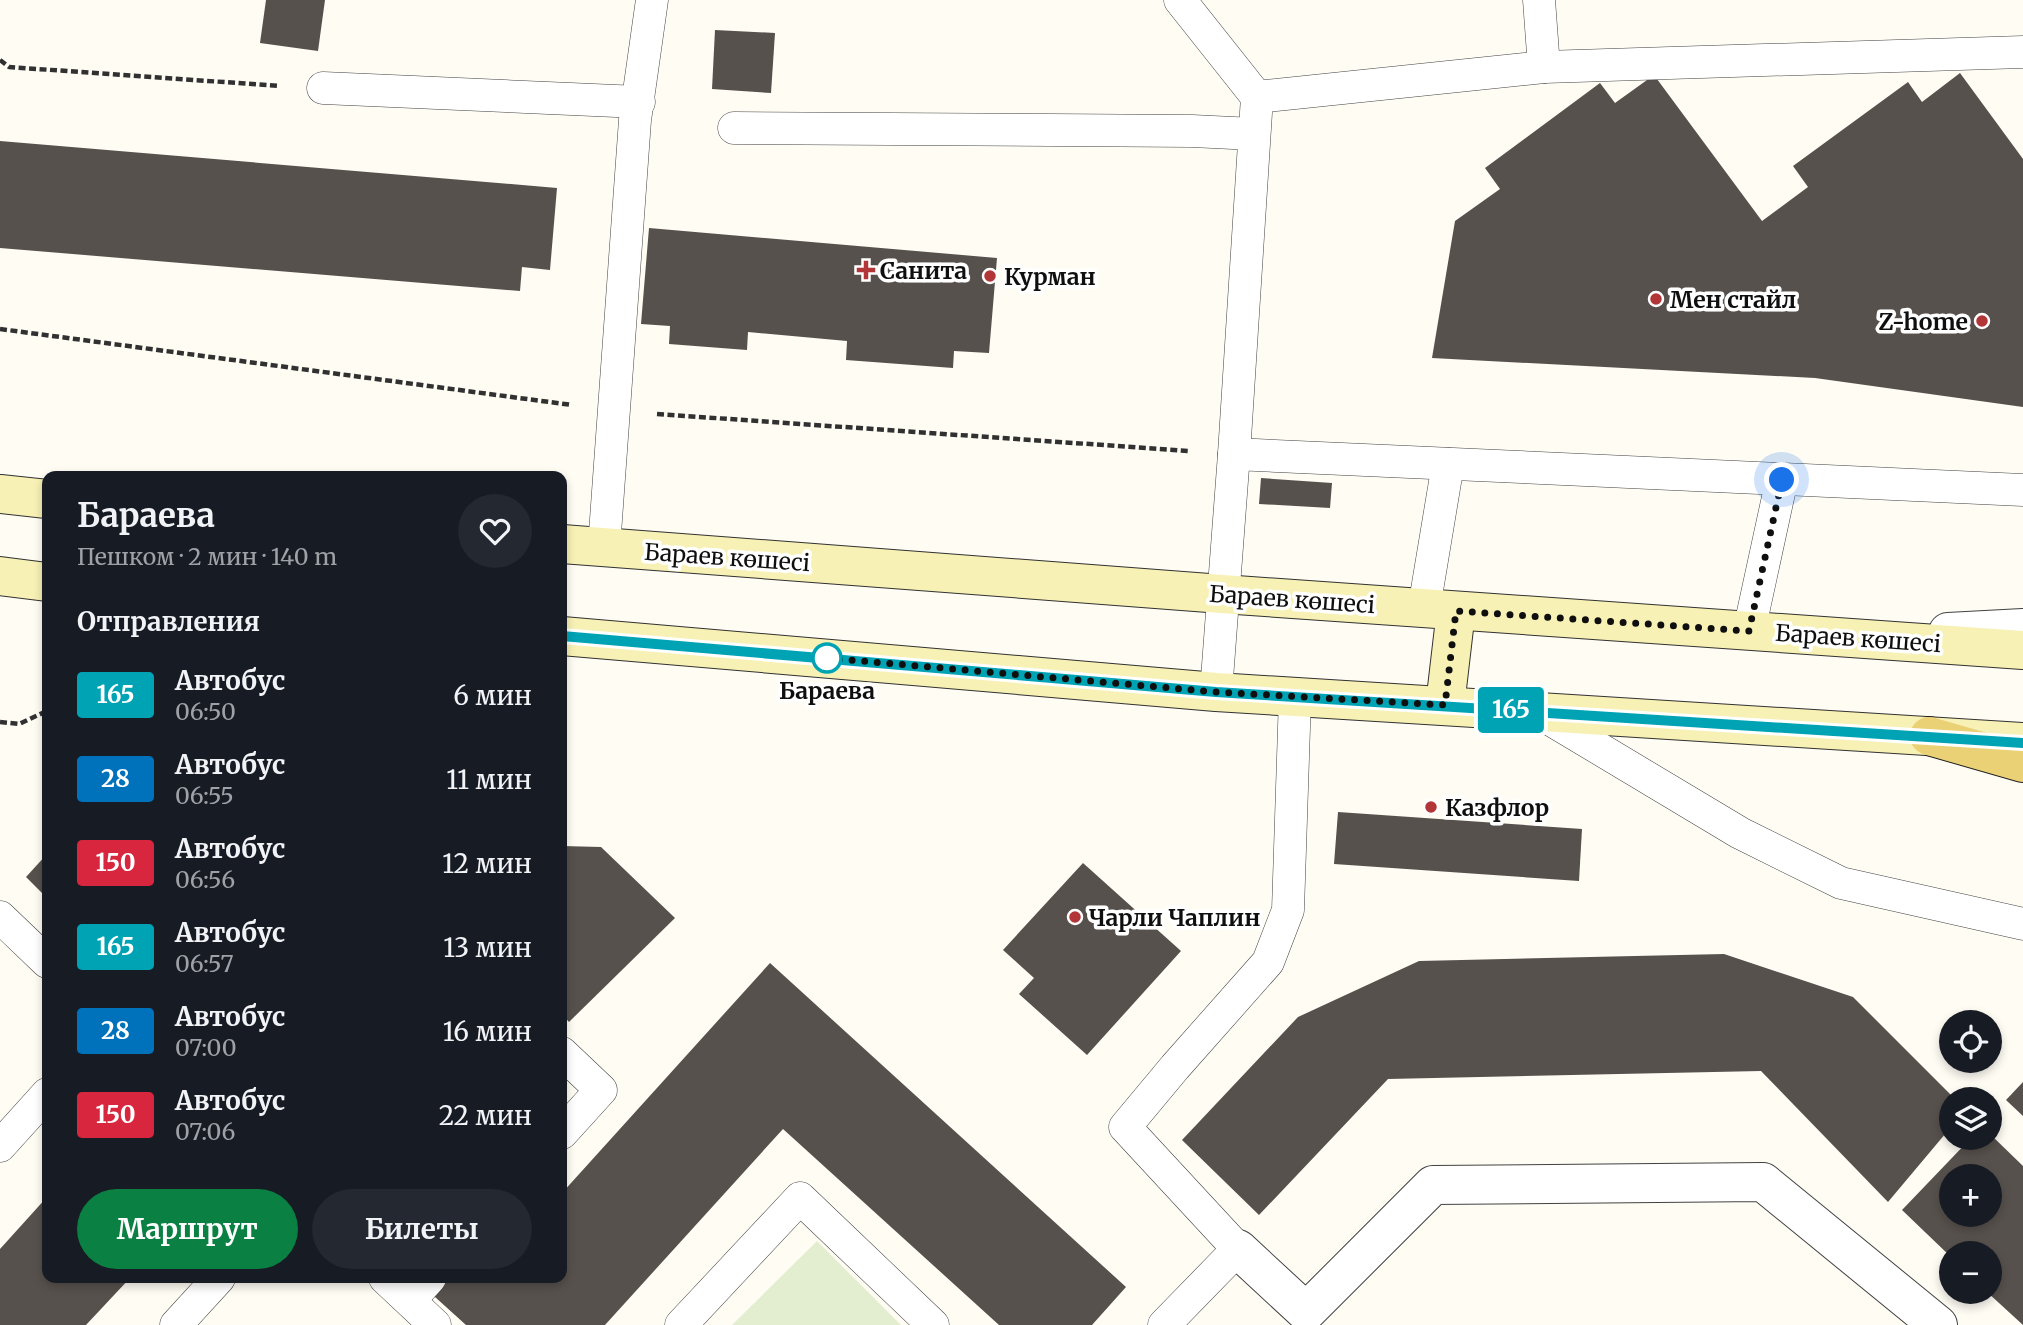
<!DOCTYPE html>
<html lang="ru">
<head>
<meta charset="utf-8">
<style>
	:root { --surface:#171b24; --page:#242831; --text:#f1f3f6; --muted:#9ea1a6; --accent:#0b8043 }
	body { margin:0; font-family:Merriweather,serif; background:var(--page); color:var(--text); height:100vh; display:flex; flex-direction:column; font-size:26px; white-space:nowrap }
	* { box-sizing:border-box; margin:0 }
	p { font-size:23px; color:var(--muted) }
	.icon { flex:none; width:38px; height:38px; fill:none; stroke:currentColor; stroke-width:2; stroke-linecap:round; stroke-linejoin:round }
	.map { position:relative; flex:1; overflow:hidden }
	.drawer { position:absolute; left:42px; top:471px; width:525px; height:812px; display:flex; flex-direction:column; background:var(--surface); border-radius:14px; box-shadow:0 4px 10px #0003 }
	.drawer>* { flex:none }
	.badge { padding:0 14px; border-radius:5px; font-size:24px; line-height:46px }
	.fabs { position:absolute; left:1939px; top:1010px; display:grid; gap:14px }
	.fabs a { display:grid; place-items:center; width:63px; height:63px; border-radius:50%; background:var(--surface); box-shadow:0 4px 10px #0003; font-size:35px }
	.you { position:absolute; width:35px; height:35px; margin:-18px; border:5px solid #fff; border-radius:50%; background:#1a73e8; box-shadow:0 0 0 10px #1a73e833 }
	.map>.badge { position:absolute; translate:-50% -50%; box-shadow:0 0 0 4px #fff }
	h2 { padding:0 35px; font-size:26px; line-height:63px }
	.round { display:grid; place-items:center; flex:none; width:74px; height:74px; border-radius:37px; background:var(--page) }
	.overview { display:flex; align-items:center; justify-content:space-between; height:119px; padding:0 35px }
	h1 { font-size:33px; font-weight:700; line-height:52px }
	.cta { display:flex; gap:14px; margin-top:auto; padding:14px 35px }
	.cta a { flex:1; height:80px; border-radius:42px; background:var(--accent); color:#fff; font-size:28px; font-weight:700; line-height:80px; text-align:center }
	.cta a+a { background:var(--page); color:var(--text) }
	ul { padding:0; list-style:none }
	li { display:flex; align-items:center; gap:21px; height:84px; padding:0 35px }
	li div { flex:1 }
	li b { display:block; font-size:26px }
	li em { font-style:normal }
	li .badge { min-width:77px; font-weight:700; text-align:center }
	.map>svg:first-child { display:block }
</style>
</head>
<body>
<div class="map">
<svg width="2023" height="1325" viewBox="0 0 2023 1325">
	<rect width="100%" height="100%" fill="#fefcf3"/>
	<path fill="#e3eed0" d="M817,1241L901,1325H732Z"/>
	<g fill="#57514d" fill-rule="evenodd">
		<path d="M266,0H325L318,51L260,43Z"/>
		<path d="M715,30L775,33L771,93L712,89Z"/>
		<path d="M1960,73L2023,159V407L1815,378L1432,358L1455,221L1500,189L1485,168L1600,83L1615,103L1654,75L1762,221L1808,187L1793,166L1908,82L1922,102Z"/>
		<path d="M0,141L557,188L550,270L522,267L520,291L0,248Z"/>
		<path d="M649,228L997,258L989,353L954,351L953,368L846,360L847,341L748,332L747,350L669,344L670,326L641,324Z"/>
		<path d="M1261,478L1332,483L1330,508L1259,504Z"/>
		<path d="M1338,812L1582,829L1579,881L1334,864Z"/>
		<path d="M562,846L601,847L675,918L569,1022L562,1014Z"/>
		<path d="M47,854V898L26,877Z"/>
		<path d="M1083,863L1181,951L1087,1055L1019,994L1034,978L1003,950Z"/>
		<path d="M1724,954L1853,997L1955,1099H1951V1127L1888,1202L1761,1071L1388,1079L1259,1215L1182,1140L1298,1017L1419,961Z"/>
		<path d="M770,963L1126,1287L1092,1325H999L783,1129L605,1325H466L414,1278H562V1193Z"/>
		<path d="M2023,1082V1116L2006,1100Z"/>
		<path d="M1990,1134L2023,1166V1325L1987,1292H1990V1253H1951V1257L1902,1210L1971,1138H1990ZM1951,1176H1990V1214H1951Z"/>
		<path d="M47,1197V1278H130L86,1325H0V1249Z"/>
	</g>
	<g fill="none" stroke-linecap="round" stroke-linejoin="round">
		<g stroke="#424242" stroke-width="33">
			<g id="service">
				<path d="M1180,0L1257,97L1234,454L1216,692"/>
				<path d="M1544,67L2023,52"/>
				<path d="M323,88L639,102"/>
				<path d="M1257,97L1544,67L1539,0"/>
				<path d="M734,128L1192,131L1254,134"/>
				<path d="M1234,454L2023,490"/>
				<path d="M604,547L635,120L652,0"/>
				<path d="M1424,608L1448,464"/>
				<path d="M1749,631L1782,479"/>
				<path d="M1538,712L1740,833L1841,883L2023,924"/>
				<path d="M0,917L47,962"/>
				<path d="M562,1053L601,1090L562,1133"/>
				<path d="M0,1146L47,1094"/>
				<path d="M385,1278L435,1325"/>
				<path d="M410,1300L430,1278"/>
				<path d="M176,1325L219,1278"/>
				<path d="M681,1325L800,1198L933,1325"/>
				<path d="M1164,1325L1238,1249L1125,1127L1175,1067L1268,962L1288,910L1295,697"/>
			</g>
		</g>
		<g stroke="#424242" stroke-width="40">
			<path id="minor" d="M1238,1249L1306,1312L1433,1185L1763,1182L1938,1325"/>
		</g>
		<g stroke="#424242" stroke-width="40">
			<path id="tertiary" d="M1948,632L2023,628"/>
		</g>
		<g stroke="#313131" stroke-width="40">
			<g id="secondary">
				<path d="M0,494L47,499"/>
				<path d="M562,544L1222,594L2023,650"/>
				<path d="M0,576L47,582"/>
				<path d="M562,636L1216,692L2023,742"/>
				<path d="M1445,705L1456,611"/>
			</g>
		</g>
		<g stroke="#202020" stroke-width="40">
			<path id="primary" d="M1929,736L2023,763"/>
		</g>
		<g stroke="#313131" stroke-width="4.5" stroke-dasharray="7 3.5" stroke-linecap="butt">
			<path d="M0,60L9,67L280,86"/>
			<path d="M0,329L572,405"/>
			<path d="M657,414L1189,451"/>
			<path d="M0,722L19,724L47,711"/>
		</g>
		<use href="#service" stroke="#fff" stroke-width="32"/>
		<use href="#minor" stroke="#fff" stroke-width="38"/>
		<use href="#tertiary" stroke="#fff" stroke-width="38"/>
		<use href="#secondary" stroke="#f7f1b5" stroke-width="38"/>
		<use href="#primary" stroke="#ebd176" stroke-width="38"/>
	</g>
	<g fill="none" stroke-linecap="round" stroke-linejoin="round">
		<g stroke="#fff" stroke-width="16">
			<path id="line" d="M562,636L1216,692L2023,743"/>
		</g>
		<use href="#line" stroke="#00a3b4" stroke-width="10"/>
		<path stroke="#0f0f0f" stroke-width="7" stroke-dasharray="0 12.6" d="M827,658L1216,692L1445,705L1456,611L1749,631L1782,480"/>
	</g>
	<g fill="#b23538" stroke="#fff" stroke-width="2.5">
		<path d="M862.5 259.5h7v7h7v7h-7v7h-7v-7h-7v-7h7z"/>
		<circle cx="990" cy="276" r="7"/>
		<circle cx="1656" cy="299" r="7"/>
		<circle cx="1982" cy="321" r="7"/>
		<circle cx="1431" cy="807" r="7"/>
		<circle cx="1075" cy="917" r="7"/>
	</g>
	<circle fill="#fff" stroke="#00a3b4" stroke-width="3.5" cx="827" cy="658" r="14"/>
	<g text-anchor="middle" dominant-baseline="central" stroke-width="7" stroke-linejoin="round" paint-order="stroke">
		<g font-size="23" font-weight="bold" fill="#0f0f0f" stroke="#fff" text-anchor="start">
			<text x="880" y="270">Санита</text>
			<text x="1004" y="276">Курман</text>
			<text x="1670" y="299">Мен стайл</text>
			<text x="1968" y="321" text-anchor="end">Z-home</text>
			<text x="1445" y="807">Казфлор</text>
			<text x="1089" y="917">Чарли Чаплин</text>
		</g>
		<g font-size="23" fill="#0f0f0f" stroke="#fff">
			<text transform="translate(727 557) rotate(4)">Бараев көшесі</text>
			<text transform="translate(1292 599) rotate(4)">Бараев көшесі</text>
			<text transform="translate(1858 638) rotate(4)">Бараев көшесі</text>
		</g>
		<g font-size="23" font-weight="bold" fill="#0f0f0f" stroke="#fff">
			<text x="827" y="690">Бараева</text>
		</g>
	</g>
</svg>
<div class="fabs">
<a><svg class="icon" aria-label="locate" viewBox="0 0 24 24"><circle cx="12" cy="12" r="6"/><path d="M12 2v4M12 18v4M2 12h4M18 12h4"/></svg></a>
<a><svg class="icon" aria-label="layers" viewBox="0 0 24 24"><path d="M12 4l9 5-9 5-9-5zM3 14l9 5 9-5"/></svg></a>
<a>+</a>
<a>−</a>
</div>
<div class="you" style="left:1782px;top:480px"></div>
<b class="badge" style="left:1511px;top:710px;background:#00a3b4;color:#fff">165</b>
<section class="drawer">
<div class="overview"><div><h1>Бараева</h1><p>Пешком · 2 мин · 140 m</p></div><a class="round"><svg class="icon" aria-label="heart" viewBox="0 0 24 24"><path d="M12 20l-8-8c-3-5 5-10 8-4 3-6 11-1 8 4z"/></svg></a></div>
<h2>Отправления</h2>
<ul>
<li><span class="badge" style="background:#00a3b4;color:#fff">165</span><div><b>Автобус</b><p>06:50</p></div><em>6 мин</em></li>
<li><span class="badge" style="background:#0072bc;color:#fff">28</span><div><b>Автобус</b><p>06:55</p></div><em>11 мин</em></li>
<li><span class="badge" style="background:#d7263d;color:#fff">150</span><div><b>Автобус</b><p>06:56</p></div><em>12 мин</em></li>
<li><span class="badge" style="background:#00a3b4;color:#fff">165</span><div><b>Автобус</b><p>06:57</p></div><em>13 мин</em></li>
<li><span class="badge" style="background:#0072bc;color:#fff">28</span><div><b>Автобус</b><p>07:00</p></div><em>16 мин</em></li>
<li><span class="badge" style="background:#d7263d;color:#fff">150</span><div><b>Автобус</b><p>07:06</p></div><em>22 мин</em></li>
</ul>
<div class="cta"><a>Маршрут</a><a>Билеты</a></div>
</section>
</div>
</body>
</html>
